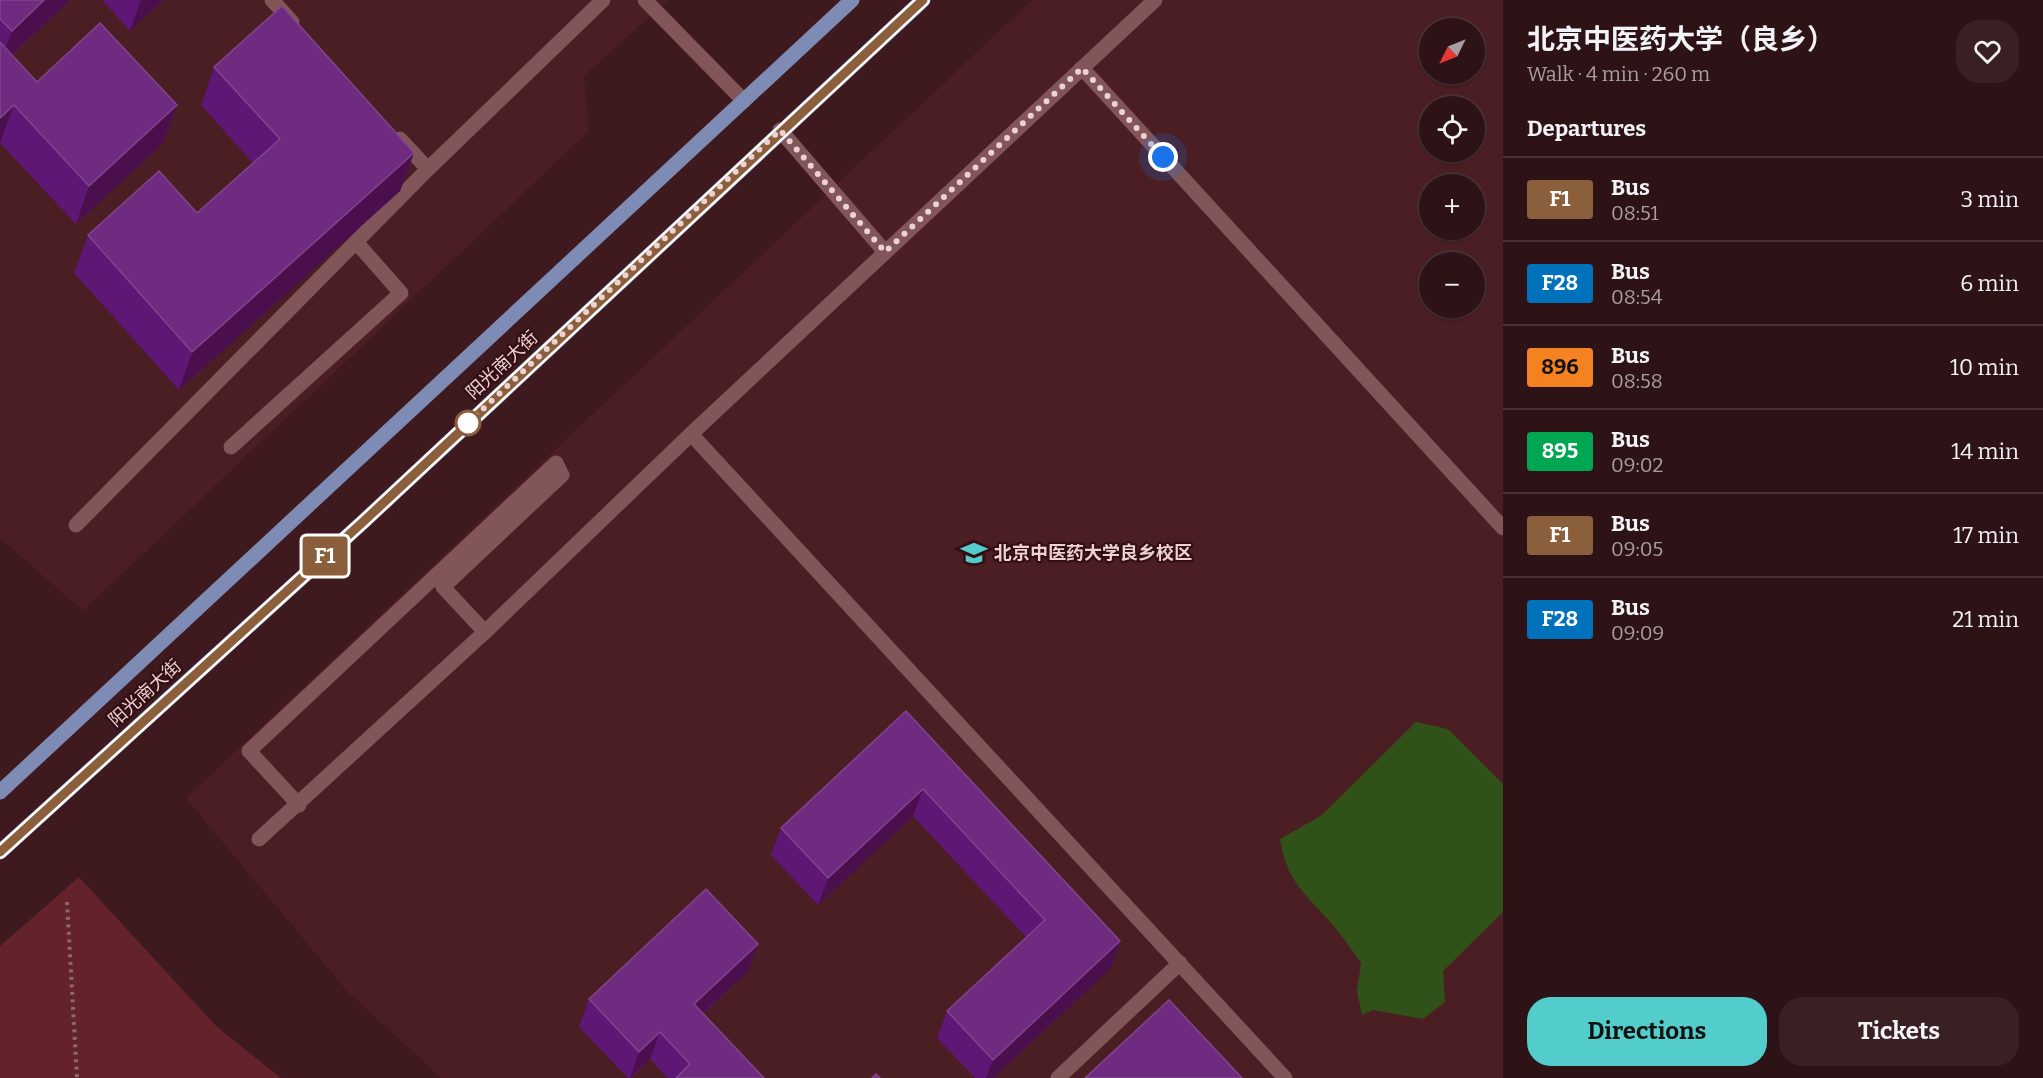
<!DOCTYPE html>
<html lang="en">
<head>
<meta charset="utf-8">
<style>
	:root { --surface:#2e1316; --page:#3a2023; --text:#f1f3f6; --muted:#a79ea1; --line:#493235; --accent:#52cdcc }
	body { margin:0; font-family:Bitter,"Noto Sans SC",serif; background:var(--page); color:var(--text); height:100vh; display:flex; flex-direction:column; font-size:22px; white-space:nowrap }
	* { box-sizing:border-box; margin:0 }
	p { font-size:20px; color:var(--muted) }
	.icon { flex:none; width:33px; height:33px; fill:none; stroke:currentColor; stroke-width:2; stroke-linecap:round; stroke-linejoin:round }
	.map { position:relative; flex:1; overflow:hidden }
	.sheet { display:flex; flex-direction:column; background:var(--surface); width:540px }
	.sheet>* { flex:none }
	.badge { padding:0 12px; border-radius:4px; font-size:21px; line-height:39px }
	.needle { width:39px; rotate:227deg }
	.fabs { position:absolute; left:1419px; top:18px; display:grid; gap:12px }
	.fabs a { display:grid; place-items:center; width:66px; height:66px; border-radius:50%; background:var(--surface); box-shadow:0 2px 4px #0004,0 0 0 2px var(--line); font-size:30px }
	.you { position:absolute; width:30px; height:30px; margin:-15px; border:4px solid #fff; border-radius:50%; background:#1a73e8; box-shadow:0 0 0 9px #1a73e833 }
	.map>.badge { position:absolute; translate:-50% -50%; box-shadow:0 0 0 3px #fff }
	h2 { padding:0 24px; font-size:22px; line-height:54px }
	.round { display:grid; place-items:center; flex:none; width:63px; height:63px; border-radius:24px; background:var(--page) }
	.summary { display:flex; align-items:center; justify-content:space-between; height:102px; padding:0 24px }
	h1 { font-size:28px; font-weight:700; line-height:45px }
	.cta { display:flex; gap:12px; margin-top:auto; padding:12px 24px }
	.cta a { flex:1; height:69px; border-radius:24px; background:var(--accent); color:#111; font-size:24px; font-weight:700; line-height:69px; text-align:center }
	.cta a+a { background:var(--page); color:var(--text) }
	ul { padding:0; list-style:none }
	li { display:flex; align-items:center; gap:18px; height:84px; padding:0 24px; border-top:2px solid var(--line) }
	li div { flex:1 }
	li b { display:block; font-size:22px }
	li em { font-style:normal }
	li .badge { min-width:66px; font-weight:700; text-align:center }
	main { display:flex; flex:1; min-height:0 }
	.map>svg:first-child { display:block }
</style>
</head>
<body>
<main>
<div class="map">
<svg width="1503" height="1078" viewBox="0 0 1503 1078">
	<rect width="100%" height="100%" fill="#3e191d"/>
	<g fill="#4b1e23" fill-rule="evenodd">
		<path d="M0,0H668L584,76L589,131L83,611L0,538Z"/>
		<path d="M1032,0H1503V1078H441L346,990L186,798ZM1430,28H1474V74H1430ZM1430,106H1474V152H1430ZM1430,184H1474V230H1430ZM1430,262H1474V308H1430Z"/>
	</g>
	<path fill="#64222b" d="M79,877L216,1026L281,1078H0V946Z"/>
	<path fill="#305218" d="M1416,722L1448,729L1503,784V912L1443,971L1445,1002L1423,1019L1373,1010L1362,1015L1357,991L1361,963C1352,950 1343,937 1333,925C1306,894 1287,883 1280,839L1322,815Z"/>
	<g fill="none" stroke-linecap="round" stroke-linejoin="round">
		<path stroke="#8a696c" stroke-width="4" stroke-dasharray="3 4.5" stroke-linecap="butt" d="M67,902L77,1078"/>
		<g stroke="#825659" stroke-width="15">
			<path d="M272,0L292,22"/>
			<path d="M645,0L744,101"/>
			<path d="M1082,68L1503,528"/>
			<path d="M780,130L885,252"/>
			<path d="M400,139L428,169"/>
			<path d="M691,434L1285,1078"/>
			<path d="M231,447L401,293L356,242"/>
			<path d="M76,525L428,169L603,0"/>
			<path d="M299,805L249,751L556,463L562,475L443,587L485,632"/>
			<path d="M259,839L485,632L691,434L1155,0"/>
			<path d="M1058,1078L1180,963"/>
		</g>
		<g stroke="#7e8bb4" stroke-width="15">
			<path d="M0,792L852,0"/>
			<path d="M0,852L364,521L923,0"/>
		</g>
	</g>
	<g fill="#5f1775">
		<path d="M0,0H70L12,55L37,82L177,105L163,143L76,224L0,143Z"/>
		<path d="M102,0H163L130,31Z"/>
		<path d="M214,67L414,153L400,191L179,390L74,273L88,235L197,213L253,163L201,105Z"/>
		<path d="M906,711L1120,941L1111,968L993,1078H975L937,1038L947,1011L1026,937L913,816L818,905L771,855L781,828Z"/>
		<path d="M758,944L748,971L703,1014L764,1078H668L650,1059L631,1078H628L579,1027L589,999Z"/>
	</g>
	<g fill="#4b0f4e">
		<path d="M44,0H70L0,66V62L12,31Z"/>
		<path d="M141,0H163L130,31Z"/>
		<path d="M14,105L0,143V118Z"/>
		<path d="M177,105L163,143L76,224L89,186Z"/>
		<path d="M414,153L400,191L179,390L192,352Z"/>
		<path d="M923,789L913,816L818,905L828,878Z"/>
		<path d="M1120,941L1111,968L993,1078H986L993,1060Z"/>
		<path d="M758,944L748,971L684,1031L694,1004Z"/>
		<path d="M660,1032L650,1059L630,1078L639,1052Z"/>
	</g>
	<g fill="#6e2b7f" stroke="#82458d" stroke-width="1.5">
		<path d="M0,0H44L12,31L0,19Z"/>
		<path d="M282,6L414,153L192,352L88,235L159,171L197,213L280,139L214,67Z"/>
		<path d="M100,23L177,105L89,186L14,105L0,118V42L37,82Z"/>
		<path d="M906,711L1120,941L993,1060L947,1011L1045,920L923,789L828,878L781,828Z"/>
		<path d="M706,889L758,944L694,1004L764,1078H676L690,1064L660,1032L639,1052L589,999Z"/>
		<path d="M1169,1000L1242,1078H1085Z"/>
		<path d="M876,1074L880,1078H872Z"/>
	</g>
	<g fill="none" stroke-linecap="round" stroke-linejoin="round">
		<g stroke="#fff" stroke-width="14">
			<path id="line" d="M0,852L364,521L923,0"/>
		</g>
		<use href="#line" stroke="#8b5e3c" stroke-width="9"/>
		<path stroke="#edd2d4" stroke-width="6" stroke-dasharray="0 10.8" d="M468,423L780,130L885,252L1082,68L1163,157"/>
	</g>
	<defs>
		<g id="university-bare" transform="scale(2.07)"><path d="M0-5L7-2L0 1L-7-2ZM-4 1L0 2.5L4 1V4Q0 6-4 4Z" fill="#52cdcc" stroke="#330f14" stroke-width="2.5" paint-order="stroke"/></g>
	</defs>
	<g fill-rule="evenodd">
		<use href="#university-bare" x="974" y="553"/>
	</g>
	<circle fill="#fff" stroke="#8b5e3c" stroke-width="3" cx="468" cy="423" r="12"/>
	<g text-anchor="middle" dominant-baseline="central" stroke-width="4.5" stroke-linejoin="round" paint-order="stroke">
		<g font-size="18" fill="#edd2d4" stroke="#330f14">
			<text transform="translate(502 365) rotate(-43)">阳光南大街</text>
			<text transform="translate(145 693) rotate(-42)">阳光南大街</text>
		</g>
		<g font-size="18" font-weight="bold" fill="#edd2d4" stroke="#330f14" text-anchor="start">
			<text x="994" y="553">北京中医药大学良乡校区</text>
		</g>
	</g>
</svg>
<div class="fabs">
<a><svg class="needle" viewBox="-14 -14 28 28"><path d="M0-13l5 13h-10z" fill="#e53935"/><path d="M0 13l5-13h-10z" fill="#a79ea1"/></svg></a>
<a><svg class="icon" aria-label="locate" viewBox="0 0 24 24"><circle cx="12" cy="12" r="6"/><path d="M12 2v4M12 18v4M2 12h4M18 12h4"/></svg></a>
<a>+</a>
<a>−</a>
</div>
<div class="you" style="left:1163px;top:157px"></div>
<b class="badge" style="left:325px;top:556px;background:#8b5e3c;color:#fff">F1</b>
</div>
<section class="sheet">
<div class="summary"><div><h1>北京中医药大学（良乡）</h1><p>Walk · 4 min · 260 m</p></div><a class="round"><svg class="icon" aria-label="heart" viewBox="0 0 24 24"><path d="M12 20l-8-8c-3-5 5-10 8-4 3-6 11-1 8 4z"/></svg></a></div>
<h2>Departures</h2>
<ul>
<li><span class="badge" style="background:#8b5e3c;color:#fff">F1</span><div><b>Bus</b><p>08:51</p></div><em>3 min</em></li>
<li><span class="badge" style="background:#0072bc;color:#fff">F28</span><div><b>Bus</b><p>08:54</p></div><em>6 min</em></li>
<li><span class="badge" style="background:#f58220;color:#111">896</span><div><b>Bus</b><p>08:58</p></div><em>10 min</em></li>
<li><span class="badge" style="background:#00a651;color:#fff">895</span><div><b>Bus</b><p>09:02</p></div><em>14 min</em></li>
<li><span class="badge" style="background:#8b5e3c;color:#fff">F1</span><div><b>Bus</b><p>09:05</p></div><em>17 min</em></li>
<li><span class="badge" style="background:#0072bc;color:#fff">F28</span><div><b>Bus</b><p>09:09</p></div><em>21 min</em></li>
</ul>
<div class="cta"><a>Directions</a><a>Tickets</a></div>
</section>
</main>
</body>
</html>
